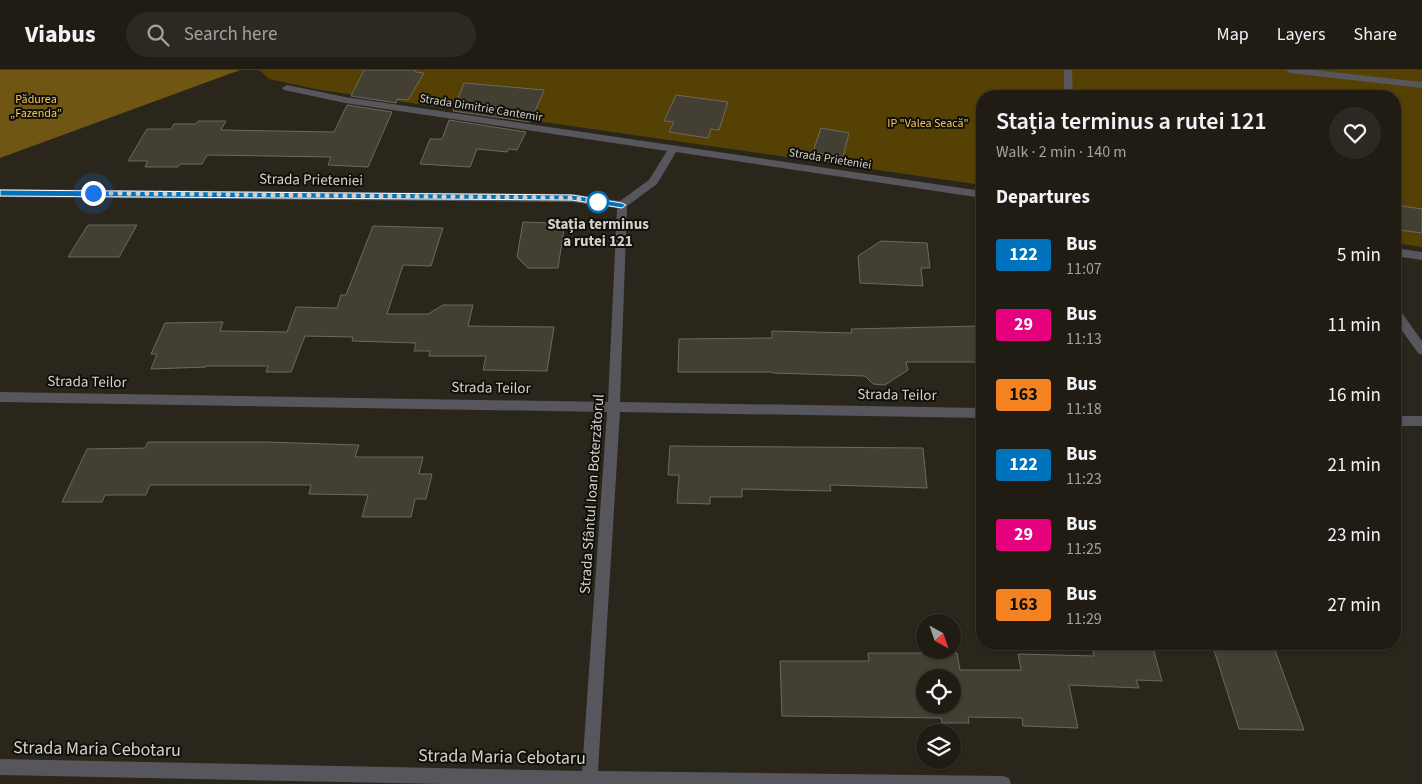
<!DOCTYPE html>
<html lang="en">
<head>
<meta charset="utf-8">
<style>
	:root { --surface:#201c14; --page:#2d2922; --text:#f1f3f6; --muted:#a2a1a0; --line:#3d3a34 }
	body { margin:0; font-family:"Source Sans 3",sans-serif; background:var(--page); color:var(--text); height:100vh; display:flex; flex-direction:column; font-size:19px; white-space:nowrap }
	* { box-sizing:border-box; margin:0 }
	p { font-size:16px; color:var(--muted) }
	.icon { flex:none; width:28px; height:28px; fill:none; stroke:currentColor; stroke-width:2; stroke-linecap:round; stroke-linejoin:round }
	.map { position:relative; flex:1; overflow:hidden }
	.sheet { position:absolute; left:976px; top:20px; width:425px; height:560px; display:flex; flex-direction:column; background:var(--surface); border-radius:20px; box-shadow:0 1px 4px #0004,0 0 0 1px var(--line) }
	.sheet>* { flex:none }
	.badge { padding:0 10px; border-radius:4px; font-size:18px; line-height:32px }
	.needle { width:32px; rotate:140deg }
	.controls { position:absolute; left:916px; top:544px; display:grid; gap:10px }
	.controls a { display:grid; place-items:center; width:45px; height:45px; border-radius:50%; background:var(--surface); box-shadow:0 1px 4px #0004,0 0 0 1px var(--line); font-size:25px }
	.you { position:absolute; width:25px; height:25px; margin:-12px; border:4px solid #fff; border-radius:50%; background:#1a73e8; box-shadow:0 0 0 8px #1a73e833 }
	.map>.badge { position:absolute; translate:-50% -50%; box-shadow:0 0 0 2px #fff }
	h2 { padding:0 20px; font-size:19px; line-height:45px }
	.round { display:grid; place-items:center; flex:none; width:52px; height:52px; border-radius:26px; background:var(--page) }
	.headline { display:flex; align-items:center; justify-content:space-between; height:85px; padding:0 20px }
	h1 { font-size:24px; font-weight:600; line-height:38px }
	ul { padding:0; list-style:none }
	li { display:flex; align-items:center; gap:15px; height:70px; padding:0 20px }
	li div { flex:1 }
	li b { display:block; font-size:19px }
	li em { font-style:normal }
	li .badge { min-width:55px; font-weight:700; text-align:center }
	header { display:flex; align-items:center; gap:30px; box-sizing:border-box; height:70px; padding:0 25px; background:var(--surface); border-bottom:1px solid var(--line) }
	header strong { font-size:24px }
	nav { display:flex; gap:28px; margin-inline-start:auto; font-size:18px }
	.search { width:350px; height:45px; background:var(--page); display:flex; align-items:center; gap:12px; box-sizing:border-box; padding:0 18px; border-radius:28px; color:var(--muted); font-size:19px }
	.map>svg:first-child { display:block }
</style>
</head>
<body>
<header>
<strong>Viabus</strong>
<div class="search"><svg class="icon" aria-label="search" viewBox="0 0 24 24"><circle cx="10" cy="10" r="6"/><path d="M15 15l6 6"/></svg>Search here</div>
<nav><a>Map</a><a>Layers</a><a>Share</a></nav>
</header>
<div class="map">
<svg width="1422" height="714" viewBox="0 0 1422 714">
	<rect width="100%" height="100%" fill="#2a261b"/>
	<path fill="#554104" d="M259,0H1422V177L1395,173V26H982V115L320,20L269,9Z"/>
	<path fill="#6f5713" d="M0,0H240L0,88Z"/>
	<g fill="#443f33" stroke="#6f695d" fill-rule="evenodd">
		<path d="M364,0H416L415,2L424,3L408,30L397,29L396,33L351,26Z"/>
		<path d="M464,13L544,20V21L530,52L453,41Z"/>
		<path d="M676,25L728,32L719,60L711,59L708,68L669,62L674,52L664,51Z"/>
		<path d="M347,35L392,42L368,97L328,95L331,87L207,85L202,94H180L178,97H145L148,91H128L147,59H171L174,54H196L198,51H226L221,60L334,62Z"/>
		<path d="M449,50L526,62L517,80L509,79L507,82L477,79L470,97L420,94L430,69H442Z"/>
		<path d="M821,58L849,63L843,87L813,82Z"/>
		<path d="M1395,135L1422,139V163L1399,160L1395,147Z"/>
		<path d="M523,152L551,153L550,159H564L558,198H528L517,187Z"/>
		<path d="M88,155H137L119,187H68Z"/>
		<path d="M373,156L443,158L431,196L403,195L387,244H428L443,235H473L468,256L554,257L547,301L483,300L486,286H429L430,281H414L416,273L352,271L353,267L305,266L291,302H266L268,296H206V297L151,299L157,284H151L165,253L223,252L220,261L287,262L296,237L337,238L341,225H346Z"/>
		<path d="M881,171L927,173L930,198H921L923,216L860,213L858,186Z"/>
		<path d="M979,256L982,270V292H906L908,300L885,315L873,314L865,306L773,303V302H678L679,269L772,268V261L852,263L851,259Z"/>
		<path d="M148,372H265L359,375L355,387H423L419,404H432L426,429H415L411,447H362L368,425L309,424L311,415H150L146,425H105L102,432H62L87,379L145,378Z"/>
		<path d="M670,376L923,378L927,418L830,415L831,421L742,419V427H710V434L677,433L679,405H668Z"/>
		<path d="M1091,574H1152L1162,611L1136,610L1139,618L1069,615L1078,658L1023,656L1022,648L968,647L969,653H942L941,648L782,646L780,591H869L868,583H957L960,600H1021L1018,584L1094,586ZM925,608H952V635H925Z"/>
		<path d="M1212,574L1273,575L1304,660L1239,659Z"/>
	</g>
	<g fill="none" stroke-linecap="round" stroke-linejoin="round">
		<g fill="#57565c" fill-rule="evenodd">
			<path d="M1064,0H1072L1073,26H1064Z"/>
			<path d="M1286,0H1314L1422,12V18L1290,3Z"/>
			<path d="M287,15L345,27L982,121V128L676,82L657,114L627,136L620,332L982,338V348L620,342L598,701L1003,706L1009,708L1011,714H442L0,705V689L582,701L607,342L0,332V322L608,332L617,138L572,132L0,127V119L572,124L620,131L649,110L667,81L345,33L284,20L282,18Z"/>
			<path d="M1395,178L1422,182V190L1395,186Z"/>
			<path d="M1395,238L1399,239L1422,271V285L1418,283L1395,251Z"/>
			<rect x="1395" y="346" width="27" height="10"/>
		</g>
	</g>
	<path fill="#0072bc" stroke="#fff" d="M0,120L572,125L622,133L626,135L622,138L572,130L0,126Z"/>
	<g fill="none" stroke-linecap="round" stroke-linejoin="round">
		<path stroke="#d4d1ca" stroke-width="5" stroke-dasharray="0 9" d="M93,123L572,128L605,133L598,132"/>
	</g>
	<circle fill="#fff" stroke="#0072bc" stroke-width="2.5" cx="598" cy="132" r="10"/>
	<g text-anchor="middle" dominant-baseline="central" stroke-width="4" stroke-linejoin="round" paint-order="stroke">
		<g font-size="12" fill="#f3c654" stroke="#110f0a">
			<text x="36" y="29">Pădurea<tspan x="36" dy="14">„Fazenda”</tspan></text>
			<text x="928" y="53">IP "Valea Seacă"</text>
		</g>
		<g font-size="12" fill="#d4d1ca" stroke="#110f0a">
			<text transform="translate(481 38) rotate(9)">Strada Dimitrie Cantemir</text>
			<text transform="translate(830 89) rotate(9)">Strada Prieteniei</text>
		</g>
		<g font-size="15" fill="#d4d1ca" stroke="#110f0a">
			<text transform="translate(311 110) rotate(1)">Strada Prieteniei</text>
			<text transform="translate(87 312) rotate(1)">Strada Teilor</text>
			<text transform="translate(491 318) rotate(1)">Strada Teilor</text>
			<text transform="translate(897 325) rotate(1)">Strada Teilor</text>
			<text transform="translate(592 424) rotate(-86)">Strada Sfântul Ioan Boterzătorul</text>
		</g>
		<g font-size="15" font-weight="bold" fill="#d4d1ca" stroke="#110f0a">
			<text x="598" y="154">Stația terminus<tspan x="598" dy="17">a rutei 121</tspan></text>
		</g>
		<g font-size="18" fill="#d4d1ca" stroke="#110f0a">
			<text transform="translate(97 679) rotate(1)">Strada Maria Cebotaru</text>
			<text transform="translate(502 687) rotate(1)">Strada Maria Cebotaru</text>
		</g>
	</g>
</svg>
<div class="controls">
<a><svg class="needle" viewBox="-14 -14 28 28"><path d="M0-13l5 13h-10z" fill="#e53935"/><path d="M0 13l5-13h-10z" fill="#a2a1a0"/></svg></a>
<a><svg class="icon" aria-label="locate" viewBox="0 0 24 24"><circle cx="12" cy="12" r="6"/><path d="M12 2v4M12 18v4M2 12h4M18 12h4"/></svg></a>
<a><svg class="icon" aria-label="layers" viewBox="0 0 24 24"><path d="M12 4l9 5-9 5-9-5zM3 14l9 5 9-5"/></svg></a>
</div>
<div class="you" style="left:93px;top:123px"></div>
<section class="sheet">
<div class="headline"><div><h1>Stația terminus a rutei 121</h1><p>Walk · 2 min · 140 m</p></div><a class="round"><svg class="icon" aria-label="heart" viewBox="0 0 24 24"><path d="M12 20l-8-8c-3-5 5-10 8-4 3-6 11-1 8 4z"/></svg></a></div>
<h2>Departures</h2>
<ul>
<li><span class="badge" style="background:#0072bc;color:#fff">122</span><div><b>Bus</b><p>11:07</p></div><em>5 min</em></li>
<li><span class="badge" style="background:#e6007e;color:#fff">29</span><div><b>Bus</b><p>11:13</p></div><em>11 min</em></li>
<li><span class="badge" style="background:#f58220;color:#111">163</span><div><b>Bus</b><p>11:18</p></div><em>16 min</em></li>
<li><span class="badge" style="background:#0072bc;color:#fff">122</span><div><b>Bus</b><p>11:23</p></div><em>21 min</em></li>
<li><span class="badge" style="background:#e6007e;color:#fff">29</span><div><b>Bus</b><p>11:25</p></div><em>23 min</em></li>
<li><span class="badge" style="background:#f58220;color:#111">163</span><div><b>Bus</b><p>11:29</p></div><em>27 min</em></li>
</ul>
</section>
</div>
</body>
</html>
